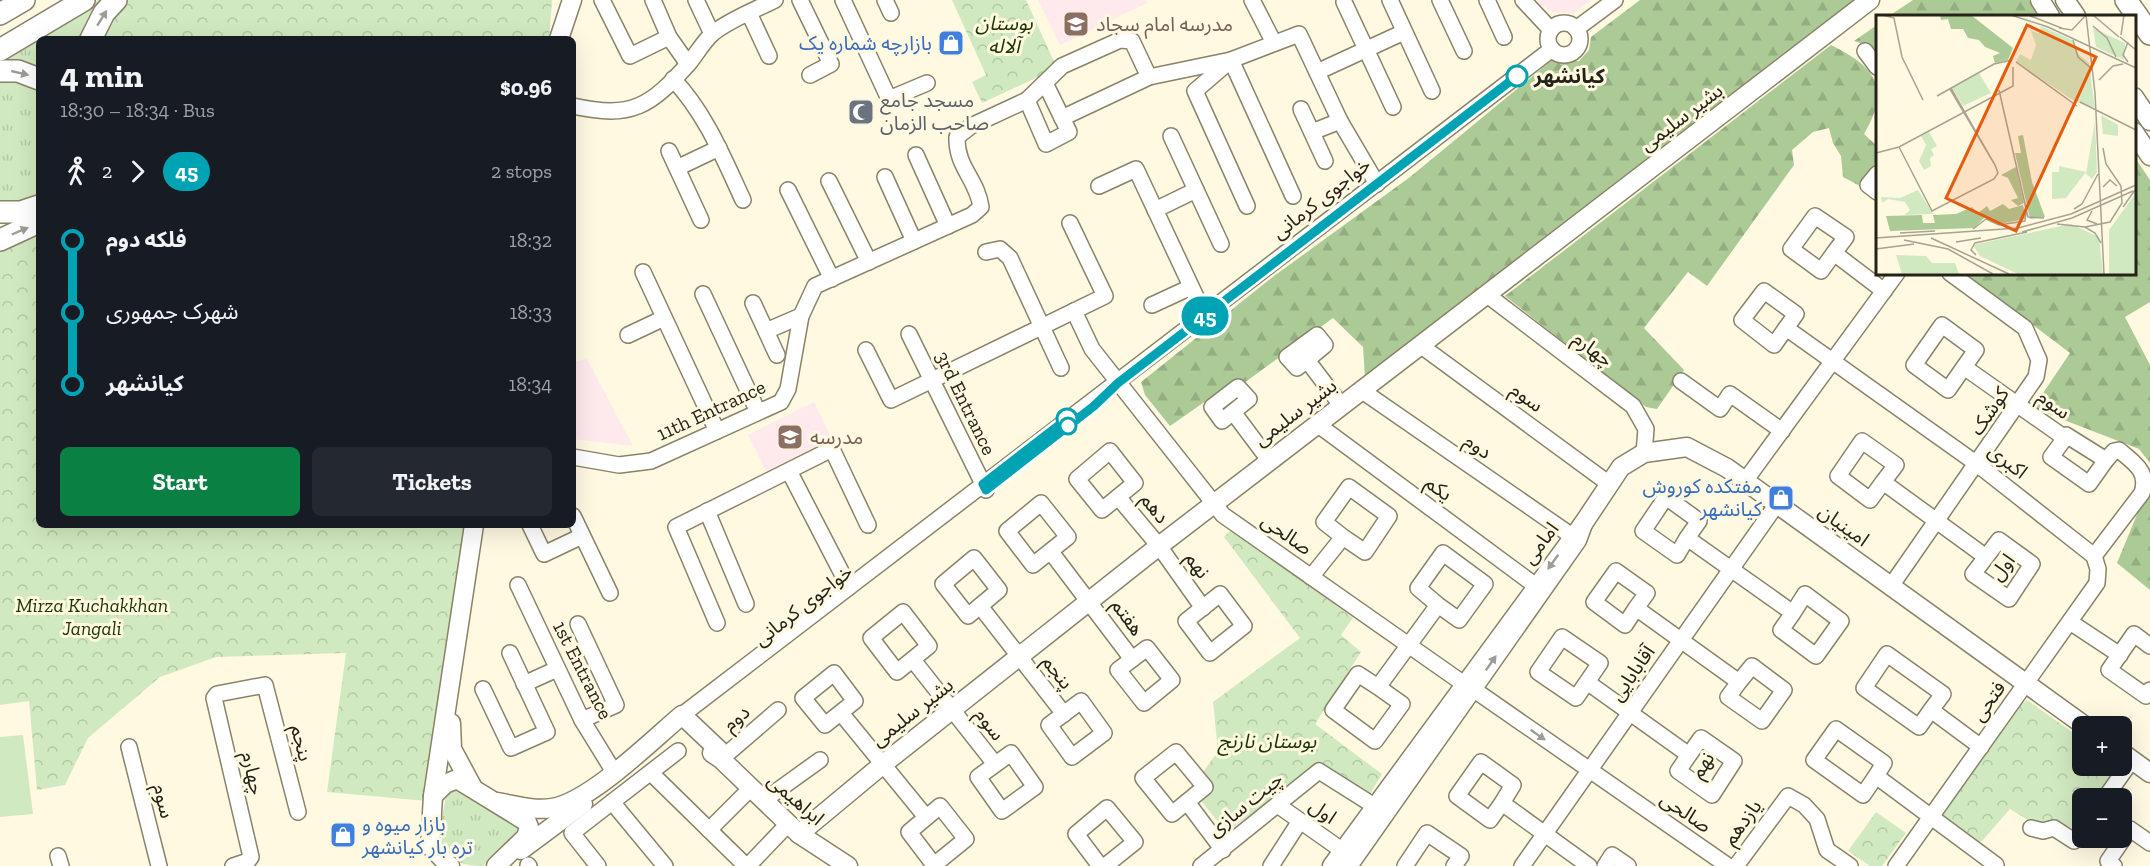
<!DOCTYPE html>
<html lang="en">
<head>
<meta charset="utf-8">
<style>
	:root { --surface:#171b24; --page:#242831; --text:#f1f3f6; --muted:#9ea1a6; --accent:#0b8043 }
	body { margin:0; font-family:"Zilla Slab","Noto Sans Arabic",serif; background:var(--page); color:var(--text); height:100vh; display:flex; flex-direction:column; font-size:22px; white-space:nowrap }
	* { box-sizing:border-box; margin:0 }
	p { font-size:20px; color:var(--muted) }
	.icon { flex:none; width:33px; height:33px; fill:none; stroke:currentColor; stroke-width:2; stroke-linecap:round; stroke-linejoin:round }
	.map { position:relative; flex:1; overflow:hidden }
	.sheet { position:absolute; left:36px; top:36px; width:540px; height:492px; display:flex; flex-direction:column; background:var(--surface); border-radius:9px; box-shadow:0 6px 24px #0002 }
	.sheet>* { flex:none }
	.badge { padding:0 12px; border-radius:20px; font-size:21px; line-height:39px }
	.fabs { position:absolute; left:2072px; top:716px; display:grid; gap:12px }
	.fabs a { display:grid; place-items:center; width:60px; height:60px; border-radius:9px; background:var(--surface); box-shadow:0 6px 24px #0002; font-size:30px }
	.map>.badge { position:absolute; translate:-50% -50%; box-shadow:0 0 0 3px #fff }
	.legs { display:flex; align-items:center; gap:9px; height:66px; padding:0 24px; font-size:20px }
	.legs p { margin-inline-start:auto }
	.head { display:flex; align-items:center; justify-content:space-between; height:102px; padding:0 24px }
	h1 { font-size:33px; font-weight:700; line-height:45px }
	.cta { display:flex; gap:12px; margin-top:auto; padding:12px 24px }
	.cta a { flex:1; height:69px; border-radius:9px; background:var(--accent); color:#fff; font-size:24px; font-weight:700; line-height:69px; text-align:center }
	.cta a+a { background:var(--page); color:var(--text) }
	ul { padding:0 24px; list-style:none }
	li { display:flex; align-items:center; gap:21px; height:72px; font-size:22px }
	li i { display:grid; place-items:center; width:9px; height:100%; margin:0 8px; background:currentColor }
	li i::after { content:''; width:15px; height:15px; margin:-8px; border:4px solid; border-radius:50%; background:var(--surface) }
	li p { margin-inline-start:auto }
	li:first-child i { background:linear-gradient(#0000 50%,currentColor 0) }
	li:last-child i { background:linear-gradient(currentColor 50%,#0000 0) }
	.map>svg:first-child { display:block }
</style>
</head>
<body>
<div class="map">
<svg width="2150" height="866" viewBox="0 0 2150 866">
	<defs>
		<pattern id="grass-tufts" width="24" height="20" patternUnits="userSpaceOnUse" patternTransform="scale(1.5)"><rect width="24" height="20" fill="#d1e9c0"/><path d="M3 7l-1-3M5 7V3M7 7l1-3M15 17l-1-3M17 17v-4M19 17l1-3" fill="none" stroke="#b3c8a4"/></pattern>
		<pattern id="forest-firs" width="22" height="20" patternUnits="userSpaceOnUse" patternTransform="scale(1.5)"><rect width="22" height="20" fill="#acca96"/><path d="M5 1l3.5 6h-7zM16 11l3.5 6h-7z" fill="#94ad81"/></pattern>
		<pattern id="park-crowns" width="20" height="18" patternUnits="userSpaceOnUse" patternTransform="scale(1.5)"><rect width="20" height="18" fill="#d1e9c0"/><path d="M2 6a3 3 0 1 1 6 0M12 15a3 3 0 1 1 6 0" fill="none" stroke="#b3c8a4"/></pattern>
	</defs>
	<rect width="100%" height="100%" fill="#fff9e2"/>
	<g fill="#fee9ed">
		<path d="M1038,0H1145L1147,3L1060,45Z"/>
		<path d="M1537,0H1590L1573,14L1554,12L1541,5Z"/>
		<path d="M587,359L633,446L573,439V362Z"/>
		<path d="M814,402L832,439L766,471L748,435Z"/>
	</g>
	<g fill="url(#grass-tufts)">
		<path d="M98,0H112L88,39H39V74L0,67V59Z"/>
		<path d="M0,75L39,83V202L0,207Z"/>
		<path d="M451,785L525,830L483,866C444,866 436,848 443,812C445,803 445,792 451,785Z"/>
	</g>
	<g fill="url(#forest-firs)">
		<path d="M1640,0H1862L1365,377L1363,347L1333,318L1244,383L1239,378L1170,426L1145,395L1141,382L1274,276L1410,177L1551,61H1579L1589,50L1591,37Z"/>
		<path d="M1913,0H2029L2038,16H1889Z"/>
		<path d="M1877,25V51L1873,47L1854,41Z"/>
		<path d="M1831,45C1876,67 1891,88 1864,134L1877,146V168L1860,186L1843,177L1841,156L1833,143L1829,128L1813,132L1792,150L1794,165L1707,286L1688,272L1644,328L1684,370L1657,409L1646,407L1505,296Z"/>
		<path d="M2134,156L2150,180V302L2125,317L2150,365V463L2139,449L2033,408L2070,353L1964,273H2134Z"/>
		<path d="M2150,483V590L2117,563Z"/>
	</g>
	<g fill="url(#park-crowns)">
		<path d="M122,0H552L549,39H95Z"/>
		<path d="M952,0H1026L1057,68L982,103L972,82L986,75Z"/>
		<path d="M39,226V525H470L427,801L327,792L346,653L216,657L160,677L88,738L65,785L37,790L29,701L0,705V243Z"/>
		<path d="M1232,529L1353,618L1341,635L1361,652L1315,724L1382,774L1370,794L1321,764L1226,832L1198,797L1201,775L1218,751L1213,702L1300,638L1224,537Z"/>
		<path d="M2027,700L2082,739V765H2118L2122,768L2101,798H2082V825L2078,830L2050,820L2036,825L2010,809L1982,841L1976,842L1940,812L2005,719Z"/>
		<path d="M1876,812L1906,833L1882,866H1870L1848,851Z"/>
	</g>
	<path fill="#d1e9c0" d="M23,735L33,814L0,817V737Z"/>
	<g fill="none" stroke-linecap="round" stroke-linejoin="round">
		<g stroke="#898369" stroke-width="18">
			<g id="minor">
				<path d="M602,0L630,56L669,37"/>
				<path d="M653,0L669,37L688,64"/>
				<path d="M696,0L712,34"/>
				<path d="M800,0L831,64L810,75"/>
				<path d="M843,0L889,99L927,83"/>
				<path d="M885,0L891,13"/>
				<path d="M1252,0L1274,43"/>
				<path d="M1390,0L1432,91"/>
				<path d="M1440,0L1464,51"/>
				<path d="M1487,0L1504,37"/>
				<path d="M1523,0L1551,30"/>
				<path d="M1344,2L1393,107"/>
				<path d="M749,13L769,56"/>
				<circle cx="1564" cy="39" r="16"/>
				<path d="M1576,29L1615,0"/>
				<path d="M1865,51L1877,67"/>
				<path d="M1317,72L1404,32"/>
				<path d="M673,79C706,114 723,157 743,200"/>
				<path d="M1045,83L1069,132L1046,144L1027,100L1062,66L1120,40L1132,41L1149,77"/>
				<path d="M573,106C632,119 650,107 690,62C697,53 704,41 713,33C731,19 755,10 775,0"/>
				<path d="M1301,109L1325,161"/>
				<path d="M1062,118L1149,77L1231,60L1299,34L1340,121L1377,184"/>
				<path d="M1312,132L1340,121"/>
				<path d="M1171,136L1221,244"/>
				<path d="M669,151L701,220"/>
				<path d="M916,155L948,226"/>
				<path d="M677,168L719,148"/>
				<path d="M1877,174L1868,185L1877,192"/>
				<path d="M885,177L914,241"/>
				<path d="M829,181L869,262"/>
				<path d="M1099,186L1136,169L1205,316"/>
				<path d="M788,190L832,279"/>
				<path d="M1247,206L1195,91L1231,60L1293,196"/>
				<path d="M1155,210L1196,190"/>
				<path d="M986,252L1000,249L1010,258L1061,368"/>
				<path d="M1834,253L1846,237L1815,216L1791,249L1821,271L1834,253L1884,291"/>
				<path d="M643,272L717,431"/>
				<path d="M1764,291L1796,314L1774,345L1742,320Z"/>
				<path d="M703,294L758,412"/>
				<path d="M1486,294L1633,406L1646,429L1644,453"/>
				<path d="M753,303L777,355"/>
				<path d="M1152,305L1191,287"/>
				<path d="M1074,311L1092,349L1223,515L1464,684"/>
				<path d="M1786,328L1977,464L2094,556"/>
				<path d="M766,331L801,316"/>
				<path d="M909,334L986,490"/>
				<path d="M628,335L664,318"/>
				<path d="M1420,345L1608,483"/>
				<path d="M866,350L891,400L1105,296L1070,223"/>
				<path d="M1307,360L1325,345L1317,335L1287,357L1297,368L1307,360L1341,405"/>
				<path d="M1964,367L1976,350L1942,325L1914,365L1948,390L1964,367L2065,438L2051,457L2089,484L2106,460L2066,435L2065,438"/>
				<path d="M1681,381L1720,409L1730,394L1782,431"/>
				<path d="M1361,390L1572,536"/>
				<path d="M1233,412L1249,399L1238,387L1212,407L1222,421L1233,412L1269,460"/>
				<path d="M1317,424L1536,586"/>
				<path d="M1110,451L1135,483L1102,510L1077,479Z"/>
				<path d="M573,457L619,465L651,461L781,402L788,389L801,316L815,286L972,215L981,207C977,179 956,167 957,137L971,126L1027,100"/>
				<path d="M789,471L849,587"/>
				<path d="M1745,481L1897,273"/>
				<path d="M1883,482L1896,465L1862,441L1838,476L1870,500L1883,482L1986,557L1973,574L2009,599L2032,564L1999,540L1986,557"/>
				<path d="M1118,497L1159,546L1203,608"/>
				<path d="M1041,503L1068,537L1033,565L1007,531Z"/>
				<path d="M707,511L746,604"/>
				<path d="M573,516L610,593"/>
				<path d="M530,525L544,554L582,536"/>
				<path d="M1687,538L1699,521L1666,497L1643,531L1677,555L1687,538L1793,613L1781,630L1816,656L1841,621L1805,594L1793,613"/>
				<path d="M1051,552L1132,659"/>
				<path d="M2094,556L2142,493C2149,471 2134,463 2119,450L2114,451L2106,460"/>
				<path d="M974,558L999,590L968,616L943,584Z"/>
				<path d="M1311,577L1343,537L1324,522L1349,487L1389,516L1365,552L1343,537"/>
				<path d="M518,585L582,720L614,772"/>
				<path d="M1891,586L2036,377L2039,360L2025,328L1950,273"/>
				<path d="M1220,594L1244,626L1210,653L1186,621Z"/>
				<path d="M980,606L1064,714"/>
				<path d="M1636,608L1647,593L1616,571L1594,602L1625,625L1636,608L1739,682L1728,697L1762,721L1784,690L1752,666L1739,682"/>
				<path d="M903,612L929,646L897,672L871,638Z"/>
				<path d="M2070,622L2120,655"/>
				<path d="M717,623L676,527L832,449L868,525"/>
				<path d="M578,624L616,705L582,720"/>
				<path d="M2150,646L2134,634L2109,670L2146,696L2150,690"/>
				<path d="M1147,648L1172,680L1144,703L1118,670Z"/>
				<path d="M913,660L995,764"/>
				<path d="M834,673L855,701L825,725L803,698Z"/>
				<path d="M1587,682L1600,663L1562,637L1538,672L1576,698L1587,682L1689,755L1678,771L1712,795L1734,761L1701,738L1689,755"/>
				<path d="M524,684L557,669"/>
				<path d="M1378,687L1358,674L1333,710L1375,741L1402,704L1378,687L1438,605L1459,620L1485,584L1443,553L1418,588L1438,605"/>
				<path d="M483,689L511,748L547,732L510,653"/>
				<path d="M1473,689L1728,866"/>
				<path d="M1081,701L1104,733L1072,757L1049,725Z"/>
				<path d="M1931,710L1943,694L1887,654L1864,688L1919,727L1931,710L1981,747"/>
				<path d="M841,713L926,817"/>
				<path d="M682,715L1552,49"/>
				<path d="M129,747L159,866"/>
				<path d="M1176,752L1205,787L1172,814L1143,778Z"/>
				<path d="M1011,753L1035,787L1002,811L978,777Z"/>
				<path d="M721,759L778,710"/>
				<path d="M651,773L746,866"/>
				<path d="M1876,776L1884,763L1836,729L1814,760L1863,795L1876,776L1996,865"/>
				<path d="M2105,798L2132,760"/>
				<path d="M763,801L820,760"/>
				<path d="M612,802L665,866"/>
				<path d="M1187,802L1223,850"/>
				<path d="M1502,803L1513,785L1481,762L1457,796L1490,820L1502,803L1589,866"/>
				<path d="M940,806L966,839L934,865L909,832Z"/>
				<path d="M1279,806L1343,851"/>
				<path d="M2031,828L2043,831L2054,828L2074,841L2082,830"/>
				<path d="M709,830L750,789"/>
				<path d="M58,856L61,866"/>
				<path d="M528,865L529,866"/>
				<path d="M233,866L248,861L251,857L214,698L217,694L265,685L298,812"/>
				<path d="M598,866L572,833L678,751"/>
				<path d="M748,866L788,824"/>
				<path d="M1100,866L1076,834L1107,808L1135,842L1105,866"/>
				<path d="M1201,866L1319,771L1376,807"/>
				<path d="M1271,866L1300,821"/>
				<path d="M1405,866L1427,833L1461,856L1454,866"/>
				<path d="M1522,866L1777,504"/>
				<path d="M1605,866L1612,855L1628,866"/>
				<path d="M1736,866L1788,796L1804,805L1817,819L1827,850L1850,866"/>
				<path d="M1896,866L2097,583L2098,569L2094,556"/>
				<path d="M2114,866L2108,861L2130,829L2150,843"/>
			</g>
		</g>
		<g stroke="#898369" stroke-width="21">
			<g id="major">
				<path d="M2040,0L2050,16"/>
				<path d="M2065,0L2076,16"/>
				<path d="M559,39L572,0"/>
				<path d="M2134,97L2150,121"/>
				<path d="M2134,132L2150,156"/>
				<path d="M1583,524L1621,467L1644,453L1687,447L1727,468L2085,726"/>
				<path d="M451,723L452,749L473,788"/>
				<path d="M2121,752L2150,773"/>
				<path d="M712,753L721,759L799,834L848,866"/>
				<path d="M433,796L474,525"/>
				<path d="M497,802C515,805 533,811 552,808C590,802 651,741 682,715L719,750L721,759"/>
				<path d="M799,834L882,765L1159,546L1870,0"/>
				<path d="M521,850L583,804"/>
				<path d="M450,866L430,846L433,796L445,784L457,779L527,822L529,827L526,837L496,866"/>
				<path d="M1332,866L1583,524L1577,540L1348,866"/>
			</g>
		</g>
		<g stroke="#898369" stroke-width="24">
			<g id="highway">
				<path d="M2126,0L2150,34"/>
				<path d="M0,14L24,0"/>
				<path d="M91,39L104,13L116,0"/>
				<path d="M0,50L84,0"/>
				<path d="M0,71H18L39,79"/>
				<path d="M0,212H21L39,206"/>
				<path d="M0,240L39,222"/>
			</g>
		</g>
		<use href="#minor" stroke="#fff" stroke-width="15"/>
		<use href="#major" stroke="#fff" stroke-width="18"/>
		<use href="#highway" stroke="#fff" stroke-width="21"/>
	</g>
	<defs><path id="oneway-solid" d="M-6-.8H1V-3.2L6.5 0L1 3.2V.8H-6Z" transform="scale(1.5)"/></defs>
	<g fill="#9d9c97">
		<use href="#oneway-solid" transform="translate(102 18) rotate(-58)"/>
		<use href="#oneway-solid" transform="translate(20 73) rotate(13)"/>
		<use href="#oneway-solid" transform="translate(20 231) rotate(-23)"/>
		<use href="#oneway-solid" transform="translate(1553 562) rotate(126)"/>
		<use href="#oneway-solid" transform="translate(1491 663) rotate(-55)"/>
		<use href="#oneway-solid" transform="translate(1538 735) rotate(35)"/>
	</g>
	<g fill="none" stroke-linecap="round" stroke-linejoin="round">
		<g stroke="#fff" stroke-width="14">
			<path id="line-1" d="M1067,419L983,484L986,490L1094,406L1118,383L1517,76"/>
		</g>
		<use href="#line-1" stroke="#00a3b4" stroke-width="9"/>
	</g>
	<defs>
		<g id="school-square" transform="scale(1.35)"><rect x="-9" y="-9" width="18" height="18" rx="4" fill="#8d6e63" stroke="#fff9e2"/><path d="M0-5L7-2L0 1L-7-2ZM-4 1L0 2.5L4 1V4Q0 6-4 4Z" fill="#fff"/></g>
		<g id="shop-square" transform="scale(1.35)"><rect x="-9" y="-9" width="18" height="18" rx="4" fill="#3f7fe0" stroke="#fff9e2"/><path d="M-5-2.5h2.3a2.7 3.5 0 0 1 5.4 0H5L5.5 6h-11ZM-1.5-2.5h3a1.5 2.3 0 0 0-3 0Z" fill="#fff"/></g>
		<g id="mosque-square" transform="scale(1.35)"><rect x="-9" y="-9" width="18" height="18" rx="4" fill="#6b7280" stroke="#fff9e2"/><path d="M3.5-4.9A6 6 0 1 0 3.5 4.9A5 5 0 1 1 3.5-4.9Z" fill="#fff"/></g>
	</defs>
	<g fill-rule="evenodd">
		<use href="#school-square" x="1076" y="24"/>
		<use href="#shop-square" x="951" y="43"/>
		<use href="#mosque-square" x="861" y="112"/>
		<use href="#school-square" x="790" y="437"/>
		<use href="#shop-square" x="1781" y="498"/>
		<use href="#shop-square" x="343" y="835"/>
	</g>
	<g fill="#fff" stroke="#00a3b4" stroke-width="3">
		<circle cx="1517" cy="76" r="10"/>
		<circle cx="1067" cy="419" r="10"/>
		<circle cx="1068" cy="426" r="8"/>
	</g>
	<g text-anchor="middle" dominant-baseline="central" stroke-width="6" stroke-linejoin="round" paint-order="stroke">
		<g font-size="20" font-style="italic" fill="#1b3500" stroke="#fff9e2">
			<text x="1004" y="23">بوستان<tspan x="1004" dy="23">آلاله</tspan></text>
			<text x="92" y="605">Mirza Kuchakkhan<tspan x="92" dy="23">Jangali</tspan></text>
			<text x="1267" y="741">بوستان نارنج</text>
		</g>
		<g font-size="20" fill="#785e54" stroke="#fff9e2" text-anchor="start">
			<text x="1096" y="24">مدرسه امام سجاد</text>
			<text x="810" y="437">مدرسه</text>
		</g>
		<g font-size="20" fill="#366cbe" stroke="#fff9e2" text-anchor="end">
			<text x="932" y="43">بازارچه شماره یک</text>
			<text x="1762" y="486">مفتکده کوروش<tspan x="1762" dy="23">کیانشهر</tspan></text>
			<text x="362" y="824" text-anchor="start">بازار میوه و<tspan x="362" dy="23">تره بار کیانشهر</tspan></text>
		</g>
		<g font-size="20" font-weight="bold" fill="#252318" stroke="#fff9e2" text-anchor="start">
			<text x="1534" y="76">کیانشهر</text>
		</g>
		<g font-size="20" fill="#5b616d" stroke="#fff9e2" text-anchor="start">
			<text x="880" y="100">مسجد جامع<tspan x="880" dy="23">صاحب الزمان</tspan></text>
		</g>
		<g font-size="20" fill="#252318" stroke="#fff9e2">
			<text transform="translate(1681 117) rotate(-37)">بشیر سلیمی</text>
			<text transform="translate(1321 198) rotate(-38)">خواجوی کرمانی</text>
			<text transform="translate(1593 349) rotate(37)">چهارم</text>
			<text transform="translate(1527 397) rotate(36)">سوم</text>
			<text transform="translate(966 403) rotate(64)">3rd Entrance</text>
			<text transform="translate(2054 404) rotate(36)">سوم</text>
			<text transform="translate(711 410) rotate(-25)">11th Entrance</text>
			<text transform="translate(1989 411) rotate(-56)">کوشک</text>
			<text transform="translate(1295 412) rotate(-37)">بشیر سلیمی</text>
			<text transform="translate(1478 446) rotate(35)">دوم</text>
			<text transform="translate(2008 461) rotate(38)">اکبری</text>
			<text transform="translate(1439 488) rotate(36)">یکم</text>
			<text transform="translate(1155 508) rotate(51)">دهم</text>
			<text transform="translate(1844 525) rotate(36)">امینیان</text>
			<text transform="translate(1287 534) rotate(35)">صالحی</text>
			<text transform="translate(1540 543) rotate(-53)">امامی</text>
			<text transform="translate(1198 565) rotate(55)">نهم</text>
			<text transform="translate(2002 567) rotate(-53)">اول</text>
			<text transform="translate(803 605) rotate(-38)">خواجوی کرمانی</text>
			<text transform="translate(1128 617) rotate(54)">هفتم</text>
			<text transform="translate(583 670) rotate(63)">1st Entrance</text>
			<text transform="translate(1058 672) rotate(52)">پنجم</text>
			<text transform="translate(1632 673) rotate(-55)">آقابابایی</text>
			<text transform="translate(1988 701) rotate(-55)">فتحی</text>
			<text transform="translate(912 712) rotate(-38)">بشیر سلیمی</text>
			<text transform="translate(736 718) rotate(-41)">دوم</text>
			<text transform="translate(990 724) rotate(52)">سوم</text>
			<text transform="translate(302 743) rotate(76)">پنجم</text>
			<text transform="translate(1702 765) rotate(-58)">نهم</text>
			<text transform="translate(253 773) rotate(77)">چهارم</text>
			<text transform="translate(796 799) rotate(41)">ابراهیمی</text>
			<text transform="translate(164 801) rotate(76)">سوم</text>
			<text transform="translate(1245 804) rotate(-39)">چیت سازی</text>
			<text transform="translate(1323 811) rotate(35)">اول</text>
			<text transform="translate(1686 812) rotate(34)">صالحی</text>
			<text transform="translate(1742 822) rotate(-54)">یازدهم</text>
		</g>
	</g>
	<g transform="translate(1876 15)">
		<rect width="260" height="260" fill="#fff9e2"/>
		<path d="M217,13L249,28L248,45L220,32Z" fill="#d1e9c0"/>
		<path d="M64,0H95L137,33L132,45L119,48L117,41L124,38L109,32L103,25L92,23L87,14H75L72,4L65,5ZM147,120L156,167L169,202L154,204L139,138H145L142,121ZM140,152L148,188L142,191L135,185L142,183L132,163L125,160ZM127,189L133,194L147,190L150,204L123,209L109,202L98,213L14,216L10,201L46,200L47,208H59L57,200L80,199L96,192L102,198L111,191L114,196Z" fill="#acca96"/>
		<path d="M165,11L196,25L201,38L213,48L219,93L200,87L140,47L144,39L155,45L160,30L155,16L163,18ZM103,58L115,78L87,91L76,73ZM225,100L242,110V121L227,119ZM219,106L221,157L216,164L210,159ZM53,117L61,131L55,134L58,140L54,143L55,151L48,155L43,146L50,130L45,121ZM42,175L57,199L28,200L34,195L29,187L12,184L6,188L5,182L24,183ZM259,179V259H233V215ZM195,209L223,222L227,259H142L104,241L97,230ZM20,240L50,241L56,248H79L83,259H26Z" fill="#d1e9c0"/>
		<path d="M183,151L210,157L190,183L176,184V157H183Z" fill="#d1e9c0"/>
		<path fill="none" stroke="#a8a391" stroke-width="1.5" d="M7,0L18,3L26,42L47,85M135,0L172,12L260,53M152,0L188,14M210,0L219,78L228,259M217,0L243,22M217,11L231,23L240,42M183,13L196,15L210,0M245,20L248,0M244,22L260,35M197,25L202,42L216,54M252,27L247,40L252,47M140,47L201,91M223,65L237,51L247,49M74,74L119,150L75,73M123,75L152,202L168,203M61,81L118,49L136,45M204,87L260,115M23,132L56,196L118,164L122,158L119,150M0,138L23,132L137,71V52M227,172L234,165L241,171M247,192L259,175M198,194L206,189L222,159M216,196L211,205L221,209M181,209L209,212L219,218L225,228M209,212L234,207L246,188L245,171L230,149L227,133M97,214L110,204L123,210L149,206L150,198M146,217L196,203L257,176M24,218L59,216M0,223L142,213L195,199L260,170M55,223L133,259M28,225L72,234L117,259M80,227L105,223M0,234L38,229M100,240L95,235L99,228L151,217"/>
		<path fill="#e8590c" fill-opacity="0.15" stroke="#e8590c" stroke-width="3" d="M151,10L220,42L140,216L70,183Z"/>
		<rect width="260" height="260" fill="none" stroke="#252318" stroke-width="3"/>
	</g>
</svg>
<div class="fabs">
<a>+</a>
<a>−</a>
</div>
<b class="badge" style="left:1205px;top:316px;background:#00a3b4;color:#fff">45</b>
<section class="sheet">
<div class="head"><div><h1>4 min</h1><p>18:30 – 18:34 · Bus</p></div><b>$0.96</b></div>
<div class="legs"><svg class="icon" aria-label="walk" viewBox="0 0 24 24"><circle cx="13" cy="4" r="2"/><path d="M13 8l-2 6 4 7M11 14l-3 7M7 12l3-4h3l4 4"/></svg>2<svg class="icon" aria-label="forward" viewBox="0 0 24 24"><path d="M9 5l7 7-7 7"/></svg><b class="badge" style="background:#00a3b4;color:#fff">45</b><p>2 stops</p></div>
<ul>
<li><i style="color:#00a3b4"></i><b>فلکه دوم</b><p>18:32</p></li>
<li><i style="color:#00a3b4"></i><span>شهرک جمهوری</span><p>18:33</p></li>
<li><i style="color:#00a3b4"></i><b>کیانشهر</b><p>18:34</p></li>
</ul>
<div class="cta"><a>Start</a><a>Tickets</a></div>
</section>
</div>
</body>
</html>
